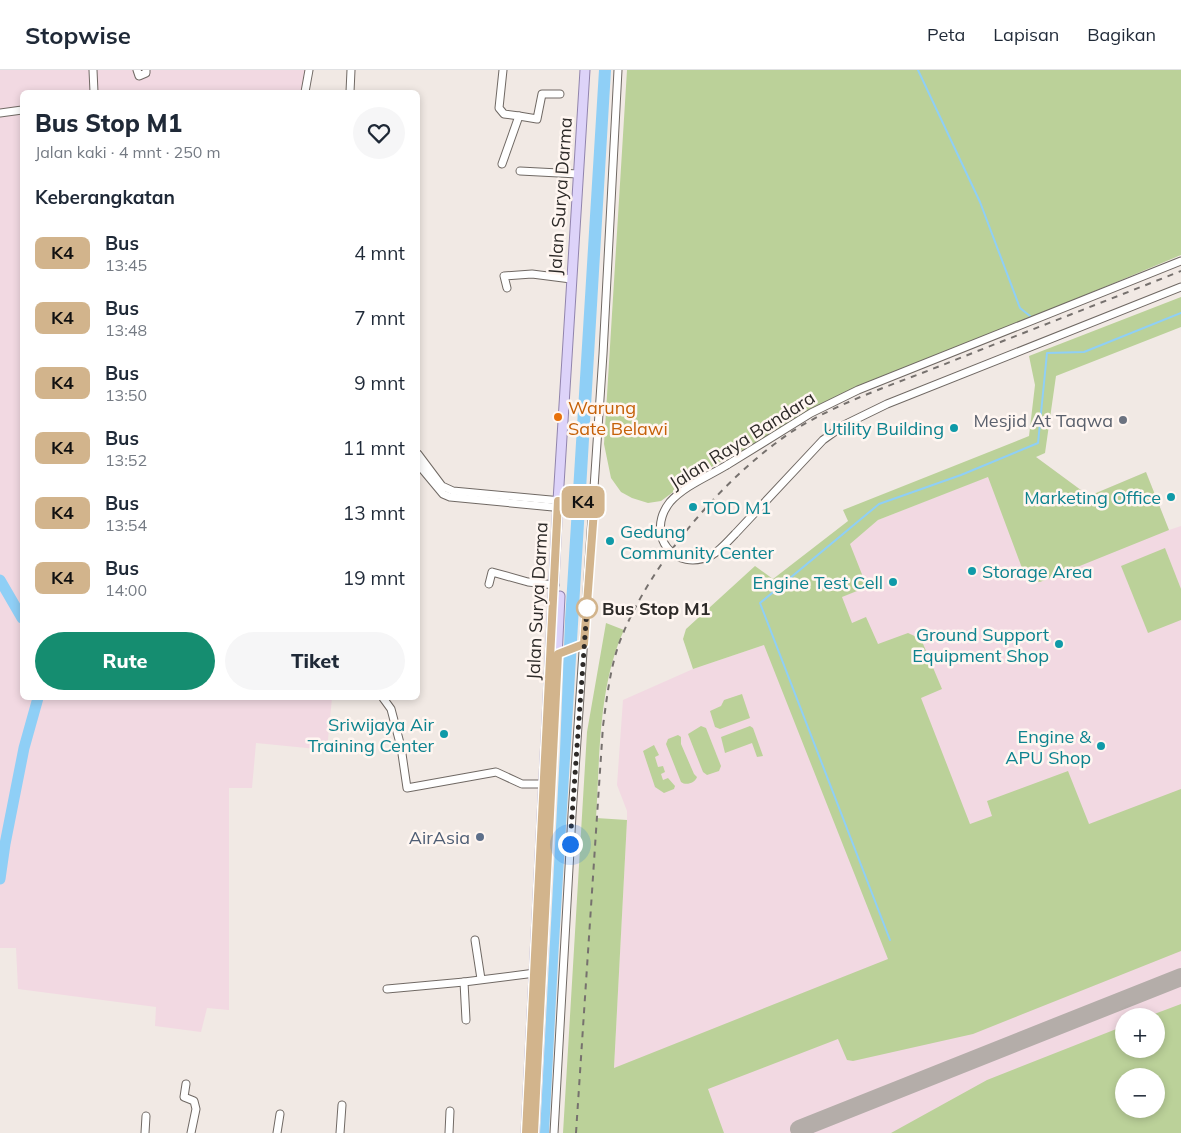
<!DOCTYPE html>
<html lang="id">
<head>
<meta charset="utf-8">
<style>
	:root { --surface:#fff; --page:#f6f6f7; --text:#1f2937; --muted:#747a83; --line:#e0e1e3; --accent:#158d70 }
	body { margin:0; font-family:Mulish,sans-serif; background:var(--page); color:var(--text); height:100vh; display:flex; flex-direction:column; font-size:19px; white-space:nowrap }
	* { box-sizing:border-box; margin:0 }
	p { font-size:16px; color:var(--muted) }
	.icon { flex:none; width:28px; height:28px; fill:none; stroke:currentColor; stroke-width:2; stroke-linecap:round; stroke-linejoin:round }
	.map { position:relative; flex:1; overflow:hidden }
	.sheet { position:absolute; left:20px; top:20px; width:400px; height:610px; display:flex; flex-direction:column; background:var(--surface); border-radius:8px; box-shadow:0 2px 8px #0003 }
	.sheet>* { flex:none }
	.badge { padding:0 10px; border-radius:8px; font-size:18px; line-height:32px }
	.tools { position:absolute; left:1115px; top:938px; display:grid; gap:10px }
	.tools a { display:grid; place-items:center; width:50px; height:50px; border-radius:50%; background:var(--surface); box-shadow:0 2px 8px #0003; font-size:25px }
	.you { position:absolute; width:25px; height:25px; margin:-12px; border:4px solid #fff; border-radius:50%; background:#1a73e8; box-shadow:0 0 0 8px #1a73e833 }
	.map>.badge { position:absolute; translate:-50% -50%; box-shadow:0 0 0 2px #fff }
	h2 { padding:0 15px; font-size:19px; line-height:45px }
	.round { display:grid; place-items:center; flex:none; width:52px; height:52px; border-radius:26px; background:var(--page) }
	.head { display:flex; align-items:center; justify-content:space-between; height:85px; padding:0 15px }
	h1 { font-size:24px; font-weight:800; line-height:38px }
	.button { display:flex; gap:10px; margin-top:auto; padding:10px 15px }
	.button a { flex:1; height:58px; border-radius:30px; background:var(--accent); color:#fff; font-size:20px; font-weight:800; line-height:58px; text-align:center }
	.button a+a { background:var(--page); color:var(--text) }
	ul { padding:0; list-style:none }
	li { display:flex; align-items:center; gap:15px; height:65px; padding:0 15px }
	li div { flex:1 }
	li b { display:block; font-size:19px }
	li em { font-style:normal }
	li .badge { min-width:55px; font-weight:700; text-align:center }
	header { display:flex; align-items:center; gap:30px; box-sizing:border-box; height:70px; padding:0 25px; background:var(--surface); border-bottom:1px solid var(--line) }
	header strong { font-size:24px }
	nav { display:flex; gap:28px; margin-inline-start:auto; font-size:18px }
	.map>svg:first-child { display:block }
</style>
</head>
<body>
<header>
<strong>Stopwise</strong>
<nav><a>Peta</a><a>Lapisan</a><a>Bagikan</a></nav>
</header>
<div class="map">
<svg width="1181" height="1063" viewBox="0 0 1181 1063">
	<rect width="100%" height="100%" fill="#f1e9e4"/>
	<g fill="#f2d9e2" fill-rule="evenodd">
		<path d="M0,0H305V22H22V628H332L327,680L256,673L252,718H229V940L207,938L201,962L155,956L156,937L18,919L16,878H0Z"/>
		<path d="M1036,387L1089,426L1146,402L1169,460L1181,456V1063H640L614,998L627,750V741L617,715L623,630L693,599L764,575L849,474L878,450ZM1124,946H1156V979H1124ZM1124,1006H1156V1039H1124Z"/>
	</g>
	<g fill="#bbd199" fill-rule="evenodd">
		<path d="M627,0H1181V185L820,336L742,382L740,380L688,411L661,431L648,433L632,428L621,422L611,408L604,374Z"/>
		<path d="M1181,227V257L1056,306L1045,383L1036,387L1089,426L1146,402L1169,460L1040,512L1031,511L1025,506L988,407L878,450L850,474L867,517L842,527L852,553L866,547L878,574L908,563L921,569L942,619L921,628L970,754L992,746L987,731L1068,701L1089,754L1181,719V881L973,964L853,991L847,990L838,969L708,1019L724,1063H563L587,662L606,553L624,560C598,617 600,686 596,748L627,750L614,998L888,889L764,575L693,599L683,569L686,559L755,496L773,509L848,451L843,440L1029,366L1035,315L1029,286Z"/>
		<path d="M1165,478L1181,519V550L1148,563L1121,496Z"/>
		<path d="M742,624L750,648L720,659L715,657L710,641L721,636L724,630Z"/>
		<path d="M701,656L706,658L721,696L719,701L707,705L703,702L688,664Z"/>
		<path d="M750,656L753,658L763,686L757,687L752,673L725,683L721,667Z"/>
		<path d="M678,665L681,667V674L694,704L697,707C695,713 686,716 681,712L666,674L668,669Z"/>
		<path d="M654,675L659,685L655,687L658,697L663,696L665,702L661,704L663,710L668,708L675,716L674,719L664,723L655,717L643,681Z"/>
		<path d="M1181,934V1063H891L987,1010L1124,956V979H1156V946H1149ZM1124,1006H1156V1039H1124Z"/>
	</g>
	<path fill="#8fcff6" d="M599,0H611L558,890L549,1063H540L560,681L565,551Z"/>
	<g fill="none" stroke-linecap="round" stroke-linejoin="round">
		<g stroke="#8fcff6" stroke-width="2">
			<path d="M918,0L980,132L1020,238L1030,246"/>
			<path d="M890,870L760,533L879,434L961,405L1038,373L1047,283L1084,282L1181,243"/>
		</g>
		<g stroke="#8fcff6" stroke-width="11">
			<path d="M0,510L22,548"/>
			<path d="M0,809L5,774L24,678L38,628"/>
		</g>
		<path stroke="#b4ada9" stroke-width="18" d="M799,1059L1181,907"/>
		<g stroke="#706964" stroke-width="9">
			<g id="minor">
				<path d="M93,0L94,22"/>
				<path d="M137,0L139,6L146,3V0"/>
				<path d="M305,22L309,0"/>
				<path d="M350,22L351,0"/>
				<path d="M0,43L22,40"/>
				<path d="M519,46L537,49L542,24H560"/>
				<path d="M502,94L519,46L504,44L499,38L503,0"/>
				<path d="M520,101L578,104"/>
				<path d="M507,218L504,206L532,204L571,209"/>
				<path d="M418,384L442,416L453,421L594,434"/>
				<path d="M418,394L443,424L450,427L563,438"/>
				<path d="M727,395L811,343L858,320L1181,191"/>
				<path d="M735,464L823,370L844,355L887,334L1181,217"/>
				<path d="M489,514L492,502L528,512L555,515"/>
				<path d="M558,584L584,574"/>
				<path d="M383,628L391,639L401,677L407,718L496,702L522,714H543"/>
				<path d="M475,870L481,909"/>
				<path d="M387,919L464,912"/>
				<path d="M466,950L464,912L535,903"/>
				<path d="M186,1014L184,1027L194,1031L196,1039L191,1063"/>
				<path d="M145,1063L146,1046"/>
				<path d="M277,1063L280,1044"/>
				<path d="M340,1063L342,1035"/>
				<path d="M449,1063L450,1041"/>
				<path d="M554,1063L572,745L603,284L618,0"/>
			</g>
		</g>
		<g stroke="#9184ad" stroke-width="11">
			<g id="major">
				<path d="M526,1063L558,431L585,0"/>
				<path d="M534,1063L560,526"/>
			</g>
		</g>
		<use href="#minor" stroke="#fff" stroke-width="7"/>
		<use href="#major" stroke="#ddd3f9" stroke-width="9"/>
		<path stroke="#76716e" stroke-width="2" stroke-dasharray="6 6" stroke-linecap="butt" d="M576,1063L603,656C607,627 610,598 620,571C650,493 726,404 796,359C840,332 892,315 940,296C1020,264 1101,233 1181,201"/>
		<g stroke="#706964" stroke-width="9" stroke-linecap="butt">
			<path id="minor-bridge" d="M727,395C709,406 684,416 670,432C644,465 675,504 712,485C721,480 728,471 735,464"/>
		</g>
		<use href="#minor-bridge" stroke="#fff" stroke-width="7"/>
	</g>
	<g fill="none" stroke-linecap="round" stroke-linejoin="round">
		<g stroke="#fff" stroke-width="11">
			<path id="line" d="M526,1063L558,431L594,434V440L584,574L558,584L534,1063"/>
		</g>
		<use href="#line" stroke="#d2b48c" stroke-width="8"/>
		<path stroke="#2d2a28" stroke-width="5" stroke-dasharray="0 9" d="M570,774L587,538"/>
	</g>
	<circle fill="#e8710a" stroke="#fff6f1" stroke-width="2" cx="558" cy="347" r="5"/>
	<circle fill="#6b7280" stroke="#fff6f1" stroke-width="2" cx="1123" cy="350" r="5"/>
	<g fill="#0f9aa8" stroke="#fff6f1" stroke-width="2">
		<circle cx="954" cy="358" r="5"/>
		<circle cx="1171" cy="427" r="5"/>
		<circle cx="693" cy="437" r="5"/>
		<circle cx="610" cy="471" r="5"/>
		<circle cx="972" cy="501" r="5"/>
		<circle cx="893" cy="512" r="5"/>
		<circle cx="1059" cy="574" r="5"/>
		<circle cx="444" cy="664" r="5"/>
		<circle cx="1101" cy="676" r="5"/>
	</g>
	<circle fill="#fff" stroke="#d2b48c" stroke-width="2.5" cx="587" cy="538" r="10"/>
	<circle fill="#5c6f8a" stroke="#fff6f1" stroke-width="2" cx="480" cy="767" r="5"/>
	<g text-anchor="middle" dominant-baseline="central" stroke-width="5" stroke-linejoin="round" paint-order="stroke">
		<g font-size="18" fill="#2d2a28" stroke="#fff6f1">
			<text transform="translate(560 126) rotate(-86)">Jalan Surya Darma</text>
			<text transform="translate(742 370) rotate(-32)">Jalan Raya Bandara</text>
			<text transform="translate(537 531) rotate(-87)">Jalan Surya Darma</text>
		</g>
		<g font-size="18" fill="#c56008" stroke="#fff6f1" text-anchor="start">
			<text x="568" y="337">Warung<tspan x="568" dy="21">Sate Belawi</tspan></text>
		</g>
		<g font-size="18" fill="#5b616d" stroke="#fff6f1" text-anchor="end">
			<text x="1113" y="350">Mesjid At Taqwa</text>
		</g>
		<g font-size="18" fill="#0d838f" stroke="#fff6f1" text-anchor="end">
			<text x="944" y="358">Utility Building</text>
			<text x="1161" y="427">Marketing Office</text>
			<text x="703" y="437" text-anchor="start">TOD M1</text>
			<text x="620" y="461" text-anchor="start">Gedung<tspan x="620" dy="21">Community Center</tspan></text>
			<text x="982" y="501" text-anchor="start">Storage Area</text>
			<text x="883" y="512">Engine Test Cell</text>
			<text x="1049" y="564">Ground Support<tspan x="1049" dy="21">Equipment Shop</tspan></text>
			<text x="434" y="654">Sriwijaya Air<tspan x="434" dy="21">Training Center</tspan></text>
			<text x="1091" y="666">Engine &amp;<tspan x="1091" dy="21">APU Shop</tspan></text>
		</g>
		<g font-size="18" font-weight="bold" fill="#2d2a28" stroke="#fff6f1" text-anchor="start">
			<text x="602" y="538">Bus Stop M1</text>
		</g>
		<g font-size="18" fill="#4e5e75" stroke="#fff6f1" text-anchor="end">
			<text x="470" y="767">AirAsia</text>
		</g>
	</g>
</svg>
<div class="tools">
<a>+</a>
<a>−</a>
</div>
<div class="you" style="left:570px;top:774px"></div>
<b class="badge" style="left:583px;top:432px;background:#d2b48c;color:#111">K4</b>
<section class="sheet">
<div class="head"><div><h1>Bus Stop M1</h1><p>Jalan kaki · 4 mnt · 250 m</p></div><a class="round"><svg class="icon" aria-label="heart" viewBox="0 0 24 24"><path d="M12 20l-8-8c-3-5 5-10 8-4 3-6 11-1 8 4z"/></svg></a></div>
<h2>Keberangkatan</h2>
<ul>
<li><span class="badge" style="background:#d2b48c;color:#111">K4</span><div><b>Bus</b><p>13:45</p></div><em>4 mnt</em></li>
<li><span class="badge" style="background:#d2b48c;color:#111">K4</span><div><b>Bus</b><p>13:48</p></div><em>7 mnt</em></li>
<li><span class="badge" style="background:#d2b48c;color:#111">K4</span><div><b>Bus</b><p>13:50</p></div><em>9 mnt</em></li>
<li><span class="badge" style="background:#d2b48c;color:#111">K4</span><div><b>Bus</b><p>13:52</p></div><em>11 mnt</em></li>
<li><span class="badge" style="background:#d2b48c;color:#111">K4</span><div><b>Bus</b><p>13:54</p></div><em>13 mnt</em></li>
<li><span class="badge" style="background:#d2b48c;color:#111">K4</span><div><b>Bus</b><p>14:00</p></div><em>19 mnt</em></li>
</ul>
<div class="button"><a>Rute</a><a>Tiket</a></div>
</section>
</div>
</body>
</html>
